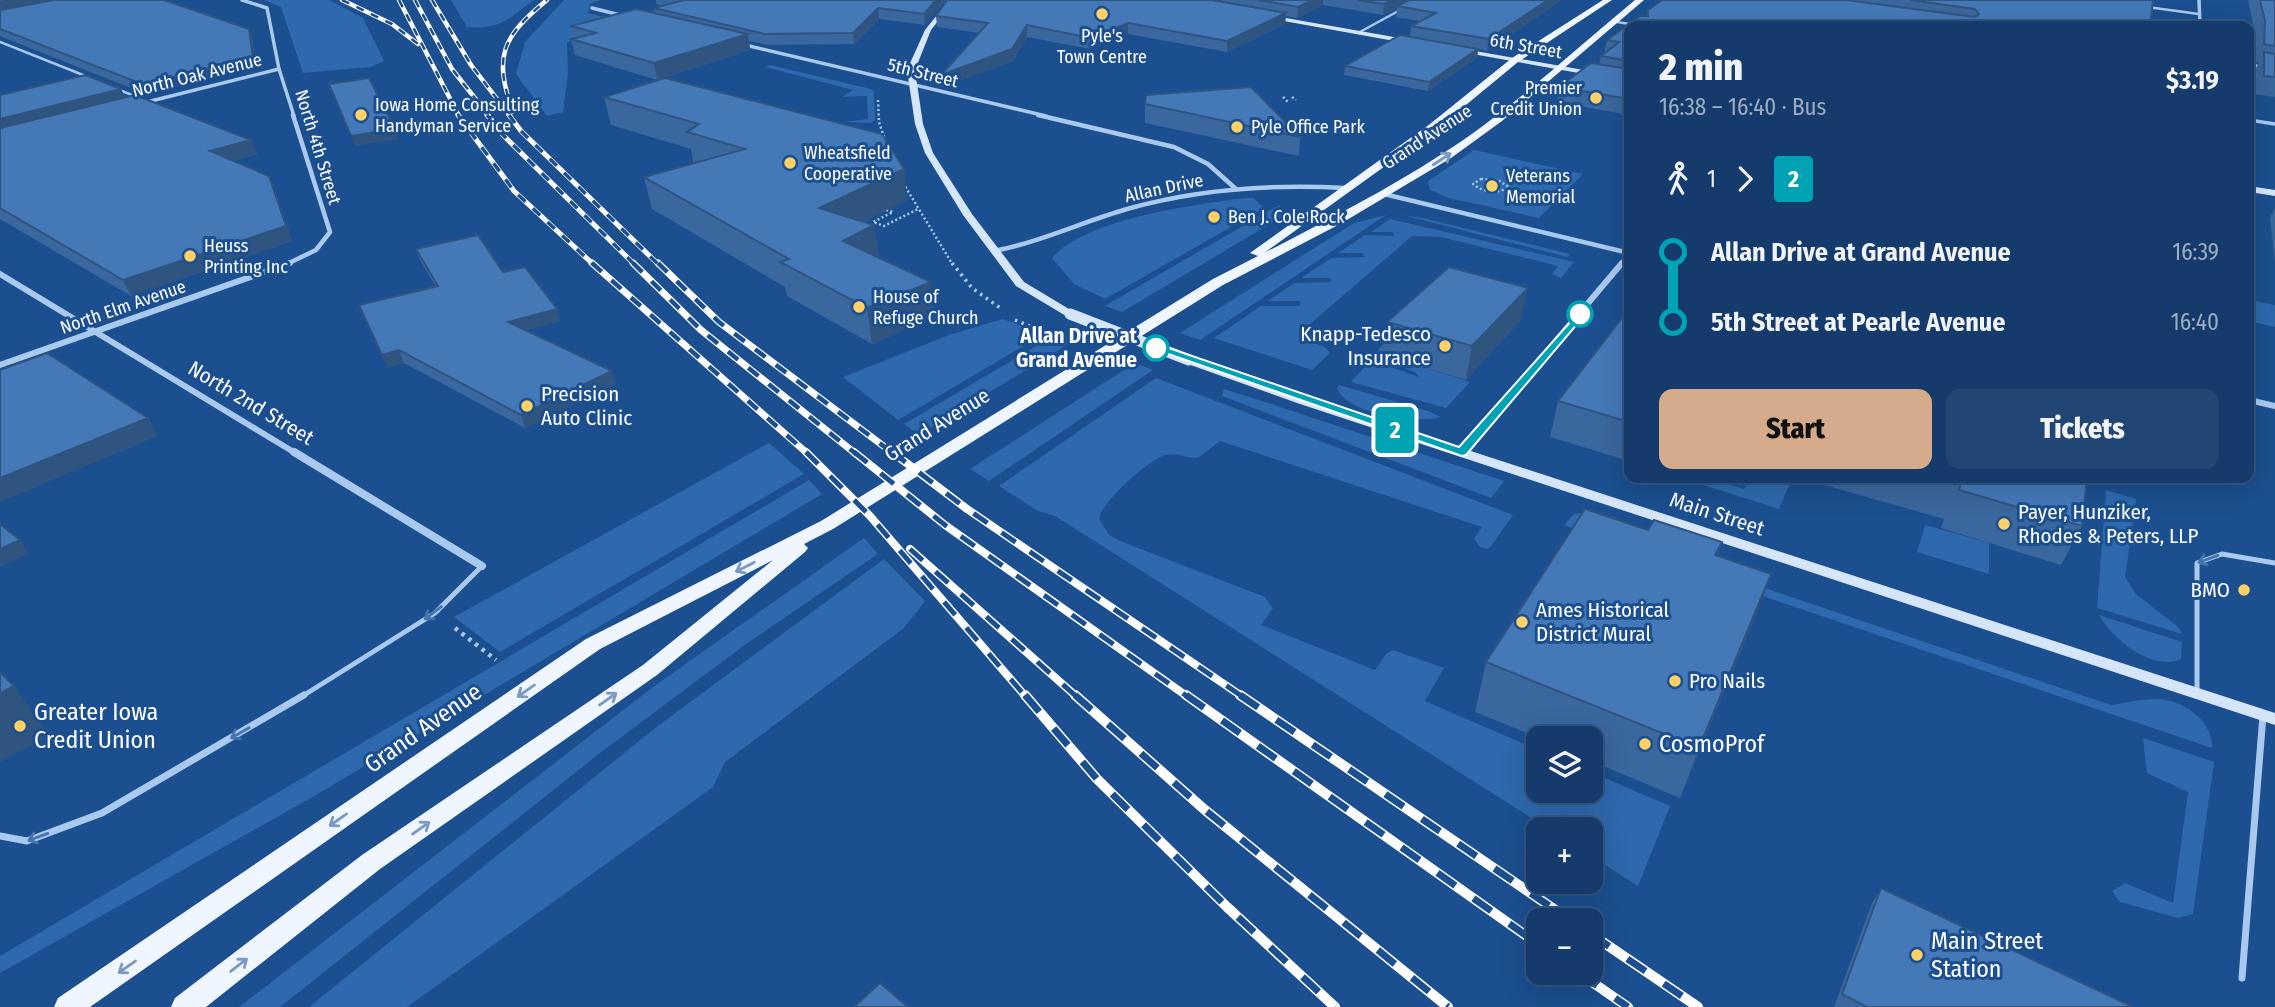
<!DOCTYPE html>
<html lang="en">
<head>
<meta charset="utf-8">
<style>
	:root { --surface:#143b6b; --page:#214673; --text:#f1f3f6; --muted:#9dadc1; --line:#33557e; --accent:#d6ab8b }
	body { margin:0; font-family:"Fira Sans Condensed",sans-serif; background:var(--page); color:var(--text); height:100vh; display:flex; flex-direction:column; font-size:26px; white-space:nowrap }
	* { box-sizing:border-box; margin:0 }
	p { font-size:23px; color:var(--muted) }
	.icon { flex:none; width:38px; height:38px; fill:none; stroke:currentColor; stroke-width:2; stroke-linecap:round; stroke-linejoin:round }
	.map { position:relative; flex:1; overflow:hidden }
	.sheet { position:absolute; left:1624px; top:21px; width:630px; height:462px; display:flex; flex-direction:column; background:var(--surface); border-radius:14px; box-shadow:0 7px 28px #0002,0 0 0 2px var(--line) }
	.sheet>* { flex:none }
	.badge { padding:0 14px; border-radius:5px; font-size:24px; line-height:46px }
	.buttons { position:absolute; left:1526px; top:726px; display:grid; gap:14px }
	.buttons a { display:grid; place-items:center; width:77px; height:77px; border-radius:14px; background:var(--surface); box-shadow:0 7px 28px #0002,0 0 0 2px var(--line); font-size:35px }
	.map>.badge { position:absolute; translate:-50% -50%; box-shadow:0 0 0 4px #fff }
	.legs { display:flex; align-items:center; gap:10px; height:77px; padding:0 35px; font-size:23px }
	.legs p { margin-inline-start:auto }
	.headline { display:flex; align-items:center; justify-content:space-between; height:119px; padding:0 35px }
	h1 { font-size:38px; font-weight:800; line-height:52px }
	.cta { display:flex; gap:14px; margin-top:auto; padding:14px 35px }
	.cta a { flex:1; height:80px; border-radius:14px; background:var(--accent); color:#111; font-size:28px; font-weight:800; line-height:80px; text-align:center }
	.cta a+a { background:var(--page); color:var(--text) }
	ul { padding:0 35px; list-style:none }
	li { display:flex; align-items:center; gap:24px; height:70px; font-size:26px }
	li i { display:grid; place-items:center; width:10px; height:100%; margin:0 9px; background:currentColor }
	li i::after { content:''; width:18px; height:18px; margin:-9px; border:5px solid; border-radius:50%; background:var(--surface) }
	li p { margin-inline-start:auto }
	li:first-child i { background:linear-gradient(#0000 50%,currentColor 0) }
	li:last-child i { background:linear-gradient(currentColor 50%,#0000 0) }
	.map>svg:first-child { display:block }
</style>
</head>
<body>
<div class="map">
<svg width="2275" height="1007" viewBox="0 0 2275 1007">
	<rect width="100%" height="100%" fill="#1b4f8f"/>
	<g fill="#2e69ad">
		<path d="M264,0H329L363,18L384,61L371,67L303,73L281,7Z"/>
		<path d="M451,0H534C509,18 501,30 467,27Z"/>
		<path d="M564,0H601L590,4L588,13L607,18L567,43L568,74L563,112L547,116L516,74L525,42Z"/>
		<path d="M770,65L871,89L874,92L875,120L871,123L844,122L868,119L867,96L842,97L853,90L765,67Z"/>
		<path d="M1474,150L1583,174L1539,218L1449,198L1430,190L1428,181Z"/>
		<path d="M1245,198H1253L1264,208L1105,299L1074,284L1052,258C1087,218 1193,205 1245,198Z"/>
		<path d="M1279,205L1284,211L1280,218L1122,312L1105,306Z"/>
		<path d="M1386,215L1200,340L1180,333L1354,223Z"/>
		<path d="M1403,215L1427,219L1570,254L1567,257Z"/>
		<path d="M1390,219L1574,262L1561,278L1552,274L1558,266L1441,237L1412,236L1302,331L1303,340L1325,347L1330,353L1312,370L1214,338L1261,306H1300V301H1268L1294,283L1331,282L1330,278H1301L1331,258L1365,257L1362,253H1338L1365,235L1394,236L1393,232H1371Z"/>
		<path d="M2249,300L2275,305V327L2249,321Z"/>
		<path d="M1003,319L1044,334L898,420L843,377L949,335Z"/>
		<path d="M1057,334L1075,340L919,435L904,424Z"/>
		<path d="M1392,334L1384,355L1470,382L1446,408L1351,382L1371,360L1419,377L1415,372L1373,356Z"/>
		<path d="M1135,363L1153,370L989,481L970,469Z"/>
		<path d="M1156,378L1513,515L1492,545L1488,549L1480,547L1474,539L1482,527L1220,441L1198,458C1187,458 1175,452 1165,455C1149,459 1101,503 1099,518L1109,535L1120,541L1265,597L1273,608L1261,625L1375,670L1387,653L1393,650L1444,668L1425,701L1538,750V791H1591V772L1670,806L1638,886L1591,856V830L1549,829L1055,516L1038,511L999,486Z"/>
		<path d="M1339,385L1428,411L1441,417C1417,424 1346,414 1337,388Z"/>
		<path d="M1224,389L1262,401L1504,481L1491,498L1222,396Z"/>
		<path d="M769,443L804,474L500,652L454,617Z"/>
		<path d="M1681,478H1710L1744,489L1751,478H1792L1779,509Z"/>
		<path d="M809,480L822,494L316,795L0,973V956Z"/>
		<path d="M2106,490L2136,499L2125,577L2136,594L2178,627L2182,634L2097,608Z"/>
		<path d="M1587,512L1614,517L1637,545L2111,705C2126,703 2141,699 2156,699C2182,699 2214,721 2212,748L1638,554L1564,525L1574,514Z"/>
		<path d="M1925,525L1989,543V574L1917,552Z"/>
		<path d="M864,538L878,554L746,644L600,753L280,1007H239L653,687Z"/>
		<path d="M884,559L925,601L904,628L725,762L713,787L407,1007H309L659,725Z"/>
		<path d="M2099,615L2182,642L2181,659C2153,672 2113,640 2099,615Z"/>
		<path d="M2143,738L2214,762L2193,914L2178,918L2120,902L2112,891L2125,883L2173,903L2188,792L2147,773Z"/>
	</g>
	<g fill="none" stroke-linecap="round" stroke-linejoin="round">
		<g stroke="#a9c9ee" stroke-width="2.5" stroke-dasharray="2 2.5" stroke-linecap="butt">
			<path d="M1283,97L1288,102"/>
			<path d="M1292,97L1296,100"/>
			<path d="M878,100L879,122L885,140"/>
			<path d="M1481,179L1498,180L1509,187C1497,194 1484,193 1473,184Z"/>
			<path d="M903,183L953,265"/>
			<path d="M886,210L893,212L873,222L884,226L918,209"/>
		</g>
		<g stroke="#a9c9ee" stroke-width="3.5" stroke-dasharray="2.5 4.5" stroke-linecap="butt">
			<path d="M952,263L972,288L1003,310"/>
			<path d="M1015,320L1037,329"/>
		</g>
		<path stroke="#a9c9ee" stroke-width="4.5" stroke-dasharray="3.5 5" stroke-linecap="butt" d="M455,628L496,660"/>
		<g stroke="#a9c9ee" stroke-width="2.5">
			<path d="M2147,7L2199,14"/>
			<path d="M1617,22L1642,26"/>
			<path d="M1358,33L1402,9"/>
			<path d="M0,42L88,77"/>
			<path d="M117,89L137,97"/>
		</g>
		<path stroke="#a9c9ee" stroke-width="3.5" d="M2249,120L2275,124"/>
		<g stroke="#a9c9ee" stroke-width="5">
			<path d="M2197,693V563L2222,554L2275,563"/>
			<path d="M301,697L435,613L482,566"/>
		</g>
		<g stroke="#a9c9ee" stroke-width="7">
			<path d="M0,836L27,841L102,813L304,695"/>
			<path d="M2242,978L2263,715"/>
		</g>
		<g stroke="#a9c9ee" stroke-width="3.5">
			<path d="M242,0L267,8L279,69L294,116"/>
			<path d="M2199,0L2200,26"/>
			<path d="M592,8L624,16"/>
			<path d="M741,44L1046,116"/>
			<path d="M2249,65L2275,69"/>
			<path d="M143,103L279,69"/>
		</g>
		<g stroke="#a9c9ee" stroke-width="4.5">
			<path d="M1038,115L1174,147L1208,164L1236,189"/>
			<path d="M1384,194L1629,253"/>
			<path d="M994,251C1040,242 1082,222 1127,209C1198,189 1272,184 1345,188"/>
			<path d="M285,265L316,250L330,232L293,115"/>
			<path d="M1621,265L1629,255"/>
		</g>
		<g stroke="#a9c9ee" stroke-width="6">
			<path d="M0,274L297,454"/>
			<path d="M0,365L290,263"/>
			<path d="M2249,400L2275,406"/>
			<path d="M1462,452L1622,263"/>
		</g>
		<path stroke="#a9c9ee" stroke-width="8" d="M294,452L482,566"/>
		<g fill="#d6e6fa" fill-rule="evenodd">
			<path d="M949,0H955L931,30L915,70L923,124L933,153L972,214L1024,282L1074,312V316H1066L1016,286L963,215L925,153L915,124L907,70L925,30Z"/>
			<path d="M1269,15L1411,40L1414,42L1411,44L1267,18Z"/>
			<path d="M1458,48L1629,78V82L1456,51Z"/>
			<path d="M2249,186L2275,190V196L2249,192Z"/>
			<path d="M1189,356L1305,397L2275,713V725L1297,403L1185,363V357Z"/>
		</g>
		<path fill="#f0f6ff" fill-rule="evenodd" d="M1603,0H1612L1518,62L1438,128L1264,253C1324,222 1385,191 1442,154C1511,110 1572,52 1635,0H1644L1502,121L1451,158L1340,224L1223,285L833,529L804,544L808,548L805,552L657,675L380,869L206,1007H171L175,998L362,855L643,665L773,560L600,649L90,1007H54L58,998L586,639L821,521L1213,279L1258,256L1250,253L1430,124L1512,58Z"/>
		<g stroke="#fff" stroke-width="4.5">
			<g id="rail-far4">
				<path d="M342,0L392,24L418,44"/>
				<path d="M399,0L459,116"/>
				<path d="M415,0L452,69L489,116"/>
				<path d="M432,0L471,65L510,116"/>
				<path d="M513,112C493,56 502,37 547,0"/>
			</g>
		</g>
		<g stroke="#fff" stroke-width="5">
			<g id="rail-far3">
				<path d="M458,115L514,191L594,265"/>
				<path d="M487,115L503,135L635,265"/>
				<path d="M509,115L521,131L659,265"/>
			</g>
		</g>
		<g stroke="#fff" stroke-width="7">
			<g id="rail-far2">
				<path d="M592,263L808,454"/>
				<path d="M633,263L701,330L856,454"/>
				<path d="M658,263L719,322L894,454"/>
			</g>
		</g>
		<g stroke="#fff" stroke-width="8">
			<g id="rail-far1">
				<path d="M806,452L870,516L1026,697"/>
				<path d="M854,452L945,525L1188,697"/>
				<path d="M892,452L967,509L1243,697"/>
				<path d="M910,549L1077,697"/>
			</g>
		</g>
		<g stroke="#fff" stroke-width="10">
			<g id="rail">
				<path d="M1025,695L1097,779L1227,907L1335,1007"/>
				<path d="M1075,695L1205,810L1448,1007"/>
				<path d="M1186,695L1538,944"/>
				<path d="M1240,695L1570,920"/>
				<path d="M1591,934L1698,1007"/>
				<path d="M1579,973L1628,1007"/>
			</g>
		</g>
		<use href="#rail-far4" stroke="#1b4f8f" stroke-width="2.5" stroke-dasharray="8" stroke-linecap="butt"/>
		<use href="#rail-far3" stroke="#1b4f8f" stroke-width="3.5" stroke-dasharray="10" stroke-linecap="butt"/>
		<use href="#rail-far2" stroke="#1b4f8f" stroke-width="4.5" stroke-dasharray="13" stroke-linecap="butt"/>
		<use href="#rail-far1" stroke="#1b4f8f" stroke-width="5" stroke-dasharray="17" stroke-linecap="butt"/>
		<use href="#rail" stroke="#1b4f8f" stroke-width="7" stroke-dasharray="22" stroke-linecap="butt"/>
		<path stroke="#d6e6fa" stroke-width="11" d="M1070,314L1189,360"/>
	</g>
	<g fill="#3a679d">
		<path d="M0,0L249,29L252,38L256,67L146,94L0,36Z"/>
		<path d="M656,0H946L925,25L879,19L854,44L767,45L749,41L750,50L657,80L575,55L571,39L574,38L571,26L655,13L654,8L664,6L656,4Z"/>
		<path d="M1221,0H1562L1487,51L1478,49L1477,58L1428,91L1344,75L1345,66L1410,37L1411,26L1420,21L1396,17L1397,8L1383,15L1323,5L1297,18L1286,16L1285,24L1227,52L1128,34L1090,49L1027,37L1013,61L942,87L941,75L979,33L937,27L936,16L1221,2Z"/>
		<path d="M1662,0H2153L2150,26H1629V115L1557,102L1559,87L1591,63L1599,64L1601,56L1604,54L1607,40L1640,16H1646L1648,10Z"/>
		<path d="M2248,0H2275V97L2254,94L2255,70L2259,62H2255L2256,38Z"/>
		<path d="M121,89L125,97L251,140L257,154L233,161L275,191L292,241L131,296L0,219V95Z"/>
		<path d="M604,97L904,169L907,200L863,222L874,225L879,257L935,317L872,344L787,296L785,287L652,209L644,177L695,163L693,162L691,149L611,125Z"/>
		<path d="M1145,104L1300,137L1299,156L1145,123Z"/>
		<path d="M2275,208V262L2270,218Z"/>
		<path d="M416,249L503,272L560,321L526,330L616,384L525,428L404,363L387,367L359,305L436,287L420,260Z"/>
		<path d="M1629,309V461L1550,437L1558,401Z"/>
		<path d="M1521,320L1466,380L1383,355L1387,322Z"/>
		<path d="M1800,478H2087L2082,526L2061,565L1941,528L1944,519Z"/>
		<path d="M1648,530L1722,542L1717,555L1753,622L1680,798L1591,761V738H1539L1475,712L1486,662Z"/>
		<path d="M1881,888L2133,1007H1834L1872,903Z"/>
	</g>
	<g fill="#305480">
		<path d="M7,0H56L0,11V1Z"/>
		<path d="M936,0H946L925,25L924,14Z"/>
		<path d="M1312,0H1323V5L1297,18L1298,7Z"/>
		<path d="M1392,0H1411L1397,6V8L1383,15L1384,4Z"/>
		<path d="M1548,0H1562L1487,51L1489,39Z"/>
		<path d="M878,8L879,19L854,44L853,33Z"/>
		<path d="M1286,13L1285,24L1227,52V41Z"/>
		<path d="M1128,23V34L1090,49V38Z"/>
		<path d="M1027,25V37L1013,61L942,87L941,75Z"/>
		<path d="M249,29L252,38L256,67L146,94L142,84Z"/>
		<path d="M748,34L750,50L657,80L654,63Z"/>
		<path d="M1478,49L1477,58L1428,91L1429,82Z"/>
		<path d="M121,89L127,102L0,134V119Z"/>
		<path d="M395,129L399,139L355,146L351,136Z"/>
		<path d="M251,140L257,154L216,166L210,151Z"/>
		<path d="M904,169L907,200L824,241L819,208Z"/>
		<path d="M269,176L292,241L131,296L123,280Z"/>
		<path d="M874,225L879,259L843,241Z"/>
		<path d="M931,282L935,317L872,344L867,308Z"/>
		<path d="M1528,288L1521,320L1466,380L1472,346Z"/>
		<path d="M557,309L560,321L512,334L508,322Z"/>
		<path d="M399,350L404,363L387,367L382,355Z"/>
		<path d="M612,371L616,384L525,428L521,415Z"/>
		<path d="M148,418L158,436L0,502V478Z"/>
		<path d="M20,540L29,554L0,567V549Z"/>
		<path d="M1771,574L1753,622L1680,798L1699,748Z"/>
		<path d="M14,686L50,736L0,762V693Z"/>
	</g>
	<g fill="#4478b7" stroke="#305480" stroke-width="2">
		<path d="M54,0H164L249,29L253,58L142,84L0,29V10Z"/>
		<path d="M684,0H936L924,14L878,8L853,33L765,34L654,8Z"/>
		<path d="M947,0H1212L1286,13L1227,41L1128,23L1090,38L1027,25L1012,49L941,75L988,23L936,16Z"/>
		<path d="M1258,0H1312L1298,7Z"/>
		<path d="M1358,0H1392L1384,4Z"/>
		<path d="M1409,0H1548L1489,39L1411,26L1436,13L1397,6Z"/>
		<path d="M1662,0H1846L1974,17L1979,14L1975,9L1910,0H2153L2150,26H1629V61L1601,56L1619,42L1607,40L1640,16H1648V10Z"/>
		<path d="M2260,0H2275V46L2264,44L2265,21Z"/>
		<path d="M636,9L748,34L654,63L571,39L596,33L571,26Z"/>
		<path d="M1400,35L1478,49L1429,82L1345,66Z"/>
		<path d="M2264,52L2275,54V77L2264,76Z"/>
		<path d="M1591,63L1629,69V99L1559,87Z"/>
		<path d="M85,75L121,89L0,119V95Z"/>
		<path d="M369,78L395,129L351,136L329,84Z"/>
		<path d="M665,78L882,134L904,169L819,208L874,225L843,241L931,282L867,308L780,262L789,259L644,177L745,149L687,132L699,124L604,97Z"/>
		<path d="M1251,87L1300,137L1145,104L1146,95Z"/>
		<path d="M135,95L251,140L210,151L269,176L286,226L123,280L0,208V128Z"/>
		<path d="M478,235L503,272L525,267L557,309L508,322L612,371L521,415L399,350L382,355L359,305L438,286L416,249Z"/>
		<path d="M1449,267L1528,288L1472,346L1387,322Z"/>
		<path d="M1629,309V422L1558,401Z"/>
		<path d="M47,353L148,418L0,478V370Z"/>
		<path d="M1947,478H2087L2082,526L1959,490L1961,482Z"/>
		<path d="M1585,509L1648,530L1654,520L1722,542L1715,555L1771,574L1699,748L1486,662Z"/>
		<path d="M0,524L20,540L0,549Z"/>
		<path d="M0,672L14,686L0,693Z"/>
		<path d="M1881,888L2133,1007H1867L1842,994Z"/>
		<path d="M880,983L908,1007H854Z"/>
	</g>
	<defs><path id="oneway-shaft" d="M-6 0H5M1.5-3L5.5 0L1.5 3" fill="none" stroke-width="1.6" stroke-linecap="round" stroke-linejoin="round" transform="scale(1.75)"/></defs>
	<g stroke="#7b9ac1">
		<use href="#oneway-shaft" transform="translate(1442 159) rotate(-33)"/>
		<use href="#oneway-shaft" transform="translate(745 567) rotate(153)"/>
		<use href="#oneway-shaft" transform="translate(526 691) rotate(145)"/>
		<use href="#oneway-shaft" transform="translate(608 699) rotate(-35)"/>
		<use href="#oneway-shaft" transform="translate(338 820) rotate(145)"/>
		<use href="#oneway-shaft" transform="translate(421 828) rotate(-35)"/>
		<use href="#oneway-shaft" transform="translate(239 965) rotate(-38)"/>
		<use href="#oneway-shaft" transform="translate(127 967) rotate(145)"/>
	</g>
	<g stroke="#4674ac">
		<use href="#oneway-shaft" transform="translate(2208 559) rotate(160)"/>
		<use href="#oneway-shaft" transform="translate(433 613) rotate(143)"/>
		<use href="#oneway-shaft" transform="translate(240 733) rotate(150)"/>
		<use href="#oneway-shaft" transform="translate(38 837) rotate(160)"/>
	</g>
	<path fill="#00a3b4" stroke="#fff" stroke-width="2" d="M1580,311L1584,312V316L1466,455L1462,456L1151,348L1160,345L1459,447Z"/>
	<g fill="#ffd166" stroke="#1b4f8f" stroke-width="2.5">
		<circle cx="1102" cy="14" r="7"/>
		<circle cx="1596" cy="98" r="7"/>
		<circle cx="361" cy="115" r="7"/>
		<circle cx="1237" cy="127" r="7"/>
		<circle cx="790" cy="163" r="7"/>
		<circle cx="1492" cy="186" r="7"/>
		<circle cx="1214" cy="217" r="7"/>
		<circle cx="190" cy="256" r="7"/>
		<circle cx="859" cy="307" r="7"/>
		<circle cx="1445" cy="346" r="7"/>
		<circle cx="527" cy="406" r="7"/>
		<circle cx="2004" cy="524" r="7"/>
		<circle cx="2244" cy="590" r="7"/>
		<circle cx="1522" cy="622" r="7"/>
		<circle cx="1675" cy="681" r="7"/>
		<circle cx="20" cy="726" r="7"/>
		<circle cx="1645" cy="744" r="7"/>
		<circle cx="1917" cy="955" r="7"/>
	</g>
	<g fill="#fff" stroke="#00a3b4" stroke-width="3.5">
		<circle cx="1580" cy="314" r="12"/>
		<circle cx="1156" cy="348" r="12"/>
	</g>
	<g text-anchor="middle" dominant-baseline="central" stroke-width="6" stroke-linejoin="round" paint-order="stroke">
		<g font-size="18" fill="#fff" stroke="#1b4f8f" text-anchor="start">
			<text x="1102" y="36" text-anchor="middle">Pyle's<tspan x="1102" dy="21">Town Centre</tspan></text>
			<text x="1582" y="88" text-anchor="end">Premier<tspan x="1582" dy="21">Credit Union</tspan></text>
			<text x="375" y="105">Iowa Home Consulting<tspan x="375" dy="21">Handyman Service</tspan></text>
			<text x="1251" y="127">Pyle Office Park</text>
			<text x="804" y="153">Wheatsfield<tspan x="804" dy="21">Cooperative</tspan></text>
			<text x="1506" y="176">Veterans<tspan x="1506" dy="21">Memorial</tspan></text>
			<text x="1228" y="217">Ben J. Cole Rock</text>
			<text x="204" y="246">Heuss<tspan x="204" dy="21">Printing Inc</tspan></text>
			<text x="873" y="297">House of<tspan x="873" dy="21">Refuge Church</tspan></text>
		</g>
		<g font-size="18" fill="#fff" stroke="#1b4f8f">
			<text transform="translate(1526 46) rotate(10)">6th Street</text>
			<text transform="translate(923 73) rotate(14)">5th Street</text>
			<text transform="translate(197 75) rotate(-14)">North Oak Avenue</text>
			<text transform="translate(1427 137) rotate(-33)">Grand Avenue</text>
			<text transform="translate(318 147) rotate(73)">North 4th Street</text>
			<text transform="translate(1164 188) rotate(-12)">Allan Drive</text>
			<text transform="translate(123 307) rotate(-19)">North Elm Avenue</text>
		</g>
		<g font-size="21" fill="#fff" stroke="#1b4f8f" text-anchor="start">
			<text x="1431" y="334" text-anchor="end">Knapp-Tedesco<tspan x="1431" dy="24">Insurance</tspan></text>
			<text x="541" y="394">Precision<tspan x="541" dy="24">Auto Clinic</tspan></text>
			<text x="2018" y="512">Payer, Hunziker,<tspan x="2018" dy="24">Rhodes &amp; Peters, LLP</tspan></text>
			<text x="2230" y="590" text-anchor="end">BMO</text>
			<text x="1536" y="610">Ames Historical<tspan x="1536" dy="24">District Mural</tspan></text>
			<text x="1689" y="681">Pro Nails</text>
		</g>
		<g font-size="21" font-weight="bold" fill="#fff" stroke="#1b4f8f" text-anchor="end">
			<text x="1137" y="336">Allan Drive at<tspan x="1137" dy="24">Grand Avenue</tspan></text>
		</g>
		<g font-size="21" fill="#fff" stroke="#1b4f8f">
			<text transform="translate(251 403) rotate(31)">North 2nd Street</text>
			<text transform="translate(937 425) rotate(-32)">Grand Avenue</text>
			<text transform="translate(1717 514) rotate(18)">Main Street</text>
		</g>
		<g font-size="24" fill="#fff" stroke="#1b4f8f" text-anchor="start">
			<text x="34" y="712">Greater Iowa<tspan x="34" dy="28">Credit Union</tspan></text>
			<text x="1659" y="744">CosmoProf</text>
			<text x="1931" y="941">Main Street<tspan x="1931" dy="28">Station</tspan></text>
		</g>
		<g font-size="24" fill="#fff" stroke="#1b4f8f">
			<text transform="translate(423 728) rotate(-35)">Grand Avenue</text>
		</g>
	</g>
</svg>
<div class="buttons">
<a><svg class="icon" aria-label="layers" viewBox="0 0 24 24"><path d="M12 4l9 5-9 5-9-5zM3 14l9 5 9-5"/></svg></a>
<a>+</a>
<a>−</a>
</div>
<b class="badge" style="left:1395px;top:430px;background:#00a3b4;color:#fff">2</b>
<section class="sheet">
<div class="headline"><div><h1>2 min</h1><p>16:38 – 16:40 · Bus</p></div><b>$3.19</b></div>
<div class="legs"><svg class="icon" aria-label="walk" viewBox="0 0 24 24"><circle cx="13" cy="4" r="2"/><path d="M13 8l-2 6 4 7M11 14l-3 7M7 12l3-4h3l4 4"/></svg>1<svg class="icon" aria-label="forward" viewBox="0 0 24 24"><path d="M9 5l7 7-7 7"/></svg><b class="badge" style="background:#00a3b4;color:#fff">2</b></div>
<ul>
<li><i style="color:#00a3b4"></i><b>Allan Drive at Grand Avenue</b><p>16:39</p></li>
<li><i style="color:#00a3b4"></i><b>5th Street at Pearle Avenue</b><p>16:40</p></li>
</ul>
<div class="cta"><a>Start</a><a>Tickets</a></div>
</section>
</div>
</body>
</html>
